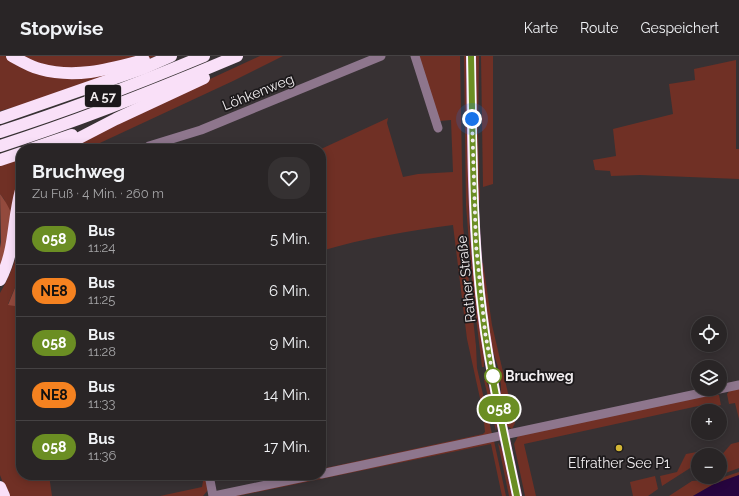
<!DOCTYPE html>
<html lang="de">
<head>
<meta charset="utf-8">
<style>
	:root { --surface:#292526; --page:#353132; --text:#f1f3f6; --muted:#a5a5a7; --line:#454243 }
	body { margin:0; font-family:Raleway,sans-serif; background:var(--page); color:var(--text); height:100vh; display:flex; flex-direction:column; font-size:15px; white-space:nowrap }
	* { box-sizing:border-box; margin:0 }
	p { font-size:13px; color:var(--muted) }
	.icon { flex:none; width:22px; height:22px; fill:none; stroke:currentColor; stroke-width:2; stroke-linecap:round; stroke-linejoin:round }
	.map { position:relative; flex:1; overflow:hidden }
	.drawer { position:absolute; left:16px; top:88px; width:310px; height:336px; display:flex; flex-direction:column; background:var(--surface); border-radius:16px; box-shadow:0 2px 10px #0003,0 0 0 1px var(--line) }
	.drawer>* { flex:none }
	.badge { padding:0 8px; border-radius:13px; font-size:14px; line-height:26px }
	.controls { position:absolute; left:691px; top:260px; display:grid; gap:8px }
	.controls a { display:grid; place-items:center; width:36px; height:36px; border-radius:50%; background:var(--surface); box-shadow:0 2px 10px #0003,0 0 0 1px var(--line); font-size:20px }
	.you { position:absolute; width:20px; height:20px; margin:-10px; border:3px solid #fff; border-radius:50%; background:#1a73e8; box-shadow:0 0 0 6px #1a73e833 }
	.map>.badge { position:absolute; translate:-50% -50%; box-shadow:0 0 0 2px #fff }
	.round { display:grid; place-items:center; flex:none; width:42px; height:42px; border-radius:16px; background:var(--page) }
	.head { display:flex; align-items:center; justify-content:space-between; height:68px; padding:0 16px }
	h1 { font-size:19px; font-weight:700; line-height:30px }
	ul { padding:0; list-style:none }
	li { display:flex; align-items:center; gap:12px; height:52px; padding:0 16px; border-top:1px solid var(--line) }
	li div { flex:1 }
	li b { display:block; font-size:15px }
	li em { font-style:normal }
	li .badge { min-width:44px; font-weight:700; text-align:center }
	header { display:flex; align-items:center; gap:24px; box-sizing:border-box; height:56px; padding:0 20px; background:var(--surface); border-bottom:1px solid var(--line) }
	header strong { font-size:19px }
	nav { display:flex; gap:22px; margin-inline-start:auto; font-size:14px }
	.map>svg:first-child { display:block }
</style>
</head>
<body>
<header>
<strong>Stopwise</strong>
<nav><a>Karte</a><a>Route</a><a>Gespeichert</a></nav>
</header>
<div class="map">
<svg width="739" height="440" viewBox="0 0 739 440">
	<rect width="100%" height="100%" fill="#373133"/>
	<g fill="#703025">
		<path d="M0,0H156L54,40L0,55Z"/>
		<path d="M260,0H283L233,25L87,93H66L184,35Z"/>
		<path d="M416,0H460L463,170L476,290L477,312L492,378L321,415V413L483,378L485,376L483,356L467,283L453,169C408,175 364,182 321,195V93L388,62L387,67L403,121L418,118L453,116L451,64L440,65Z"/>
		<path d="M464,0H466L469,164L472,205L484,302V311H482L473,237L466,149Z"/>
		<path d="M475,0H479L478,78L480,144L478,145Z"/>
		<path d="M481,0H493V128L483,131Z"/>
		<path d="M736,4V93H739V123L640,119L611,120L610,115L595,114L593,104L616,100L613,73L673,58L669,28L695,24L694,13Z"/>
		<path d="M21,101V127L19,132L11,170L4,143L0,138V108Z"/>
		<path d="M21,175V217L8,248L21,251V419H49L52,440H8L0,419V237C11,218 19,197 21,175Z"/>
		<path d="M481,207H483L492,269L515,367L512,373L507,370L501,345V329L498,311L491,289Z"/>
		<path d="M484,324H486C490,336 500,362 496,375Z"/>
		<path d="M739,332V363L735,347L729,348L727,338L730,334Z"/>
		<path d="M714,338L719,339L721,349L714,351L712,347L524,388L536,440H525L514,388L518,380Z"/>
		<path d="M491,385H494L506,440H502L491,388L238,440H228Z"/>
		<path d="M739,386V412L720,419V401L731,388Z"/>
		<path d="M498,387L502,393L512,440H509Z"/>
		<path d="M697,396L698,399V407L662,430L660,420L677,416L686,398Z"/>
		<path d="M739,416V419L714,428L693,440H669L692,425L718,423Z"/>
		<path d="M204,419H207L208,434L203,440H160L202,431Z"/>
		<path d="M655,420L658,433L648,440H633L630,426Z"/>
	</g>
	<g fill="#934a3d">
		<path d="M0,138C4,143 9,151 11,157C14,171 3,202 0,216V192L1,186Z"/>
		<path d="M21,217V251L8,249Z"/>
	</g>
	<path fill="#27053f" d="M739,419V440H693L714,428Z"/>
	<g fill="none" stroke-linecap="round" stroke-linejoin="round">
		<g stroke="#8e768d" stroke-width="9">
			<path d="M415,0L438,72"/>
			<path d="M145,93L149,90L201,74L381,0"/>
			<path d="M321,418L739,329"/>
			<path d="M209,419L213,440"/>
			<path d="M214,440L314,419"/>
		</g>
		<path stroke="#eab8e9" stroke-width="10" d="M471,0C472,79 472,158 480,237C487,305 503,373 517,440"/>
		<g stroke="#f9e0f8" stroke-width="12">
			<path d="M12,0C21,5 31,11 40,13C76,23 110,13 144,4"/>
			<path d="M0,62L144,12L171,0"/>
			<path d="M0,76C69,54 137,28 204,0"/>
			<path d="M0,90C81,64 159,33 237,0"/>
			<path d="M31,93L72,79"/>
			<path d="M58,93L116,63L204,22"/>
			<path d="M0,104L21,97"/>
			<path d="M0,224C16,193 12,166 21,134"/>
			<path d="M0,431L4,440"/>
		</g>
	</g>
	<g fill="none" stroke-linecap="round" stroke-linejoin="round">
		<g stroke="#fff" stroke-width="9">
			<path id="line" d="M471,0C473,79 472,158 480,237C487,305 503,373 517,440"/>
		</g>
		<use href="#line" stroke="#6b8e23" stroke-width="6"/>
		<path stroke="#f1edef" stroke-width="4" stroke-dasharray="0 7.2" d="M472,63L476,189L485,276L493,320"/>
	</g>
	<circle fill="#fff" stroke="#6b8e23" stroke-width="2" cx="493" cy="320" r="8"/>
	<circle fill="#d3b635" stroke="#1c191b" stroke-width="1.5" cx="619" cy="392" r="4"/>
	<g text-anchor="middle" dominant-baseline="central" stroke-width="3.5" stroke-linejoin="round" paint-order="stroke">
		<rect fill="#1c191b" stroke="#b1adaf" stroke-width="1" x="85" y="29" width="36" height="22" rx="3"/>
		<g font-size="13" font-weight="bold" fill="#f1edef">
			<text x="103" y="40">A 57</text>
		</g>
		<g font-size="14" fill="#f1edef" stroke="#1c191b">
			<text transform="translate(258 36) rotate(-22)">Löhkenweg</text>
			<text transform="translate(466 223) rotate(-96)">Rather Straße</text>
		</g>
		<g font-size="14" font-weight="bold" fill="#f1edef" stroke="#1c191b" text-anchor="start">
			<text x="505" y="320">Bruchweg</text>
		</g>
		<g font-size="14" fill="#f1edef" stroke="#1c191b">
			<text x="619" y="407">Elfrather See P1</text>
		</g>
	</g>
</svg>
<div class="controls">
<a><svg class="icon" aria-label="locate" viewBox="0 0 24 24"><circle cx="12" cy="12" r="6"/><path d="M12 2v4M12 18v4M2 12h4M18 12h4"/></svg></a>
<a><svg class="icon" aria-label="layers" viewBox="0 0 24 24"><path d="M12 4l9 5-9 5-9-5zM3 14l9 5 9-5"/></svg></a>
<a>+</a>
<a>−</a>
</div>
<div class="you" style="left:472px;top:63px"></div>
<b class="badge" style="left:499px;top:353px;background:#6b8e23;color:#fff">058</b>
<section class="drawer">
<div class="head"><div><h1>Bruchweg</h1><p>Zu Fuß · 4 Min. · 260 m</p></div><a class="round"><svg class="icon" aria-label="heart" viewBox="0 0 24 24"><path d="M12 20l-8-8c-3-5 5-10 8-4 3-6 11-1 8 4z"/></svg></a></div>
<ul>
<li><span class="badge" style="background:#6b8e23;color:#fff">058</span><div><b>Bus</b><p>11:24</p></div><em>5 Min.</em></li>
<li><span class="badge" style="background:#f58220;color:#111">NE8</span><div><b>Bus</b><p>11:25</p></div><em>6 Min.</em></li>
<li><span class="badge" style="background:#6b8e23;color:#fff">058</span><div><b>Bus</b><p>11:28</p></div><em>9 Min.</em></li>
<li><span class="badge" style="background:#f58220;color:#111">NE8</span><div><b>Bus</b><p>11:33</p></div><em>14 Min.</em></li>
<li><span class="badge" style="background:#6b8e23;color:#fff">058</span><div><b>Bus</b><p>11:36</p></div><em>17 Min.</em></li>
</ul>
</section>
</div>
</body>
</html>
